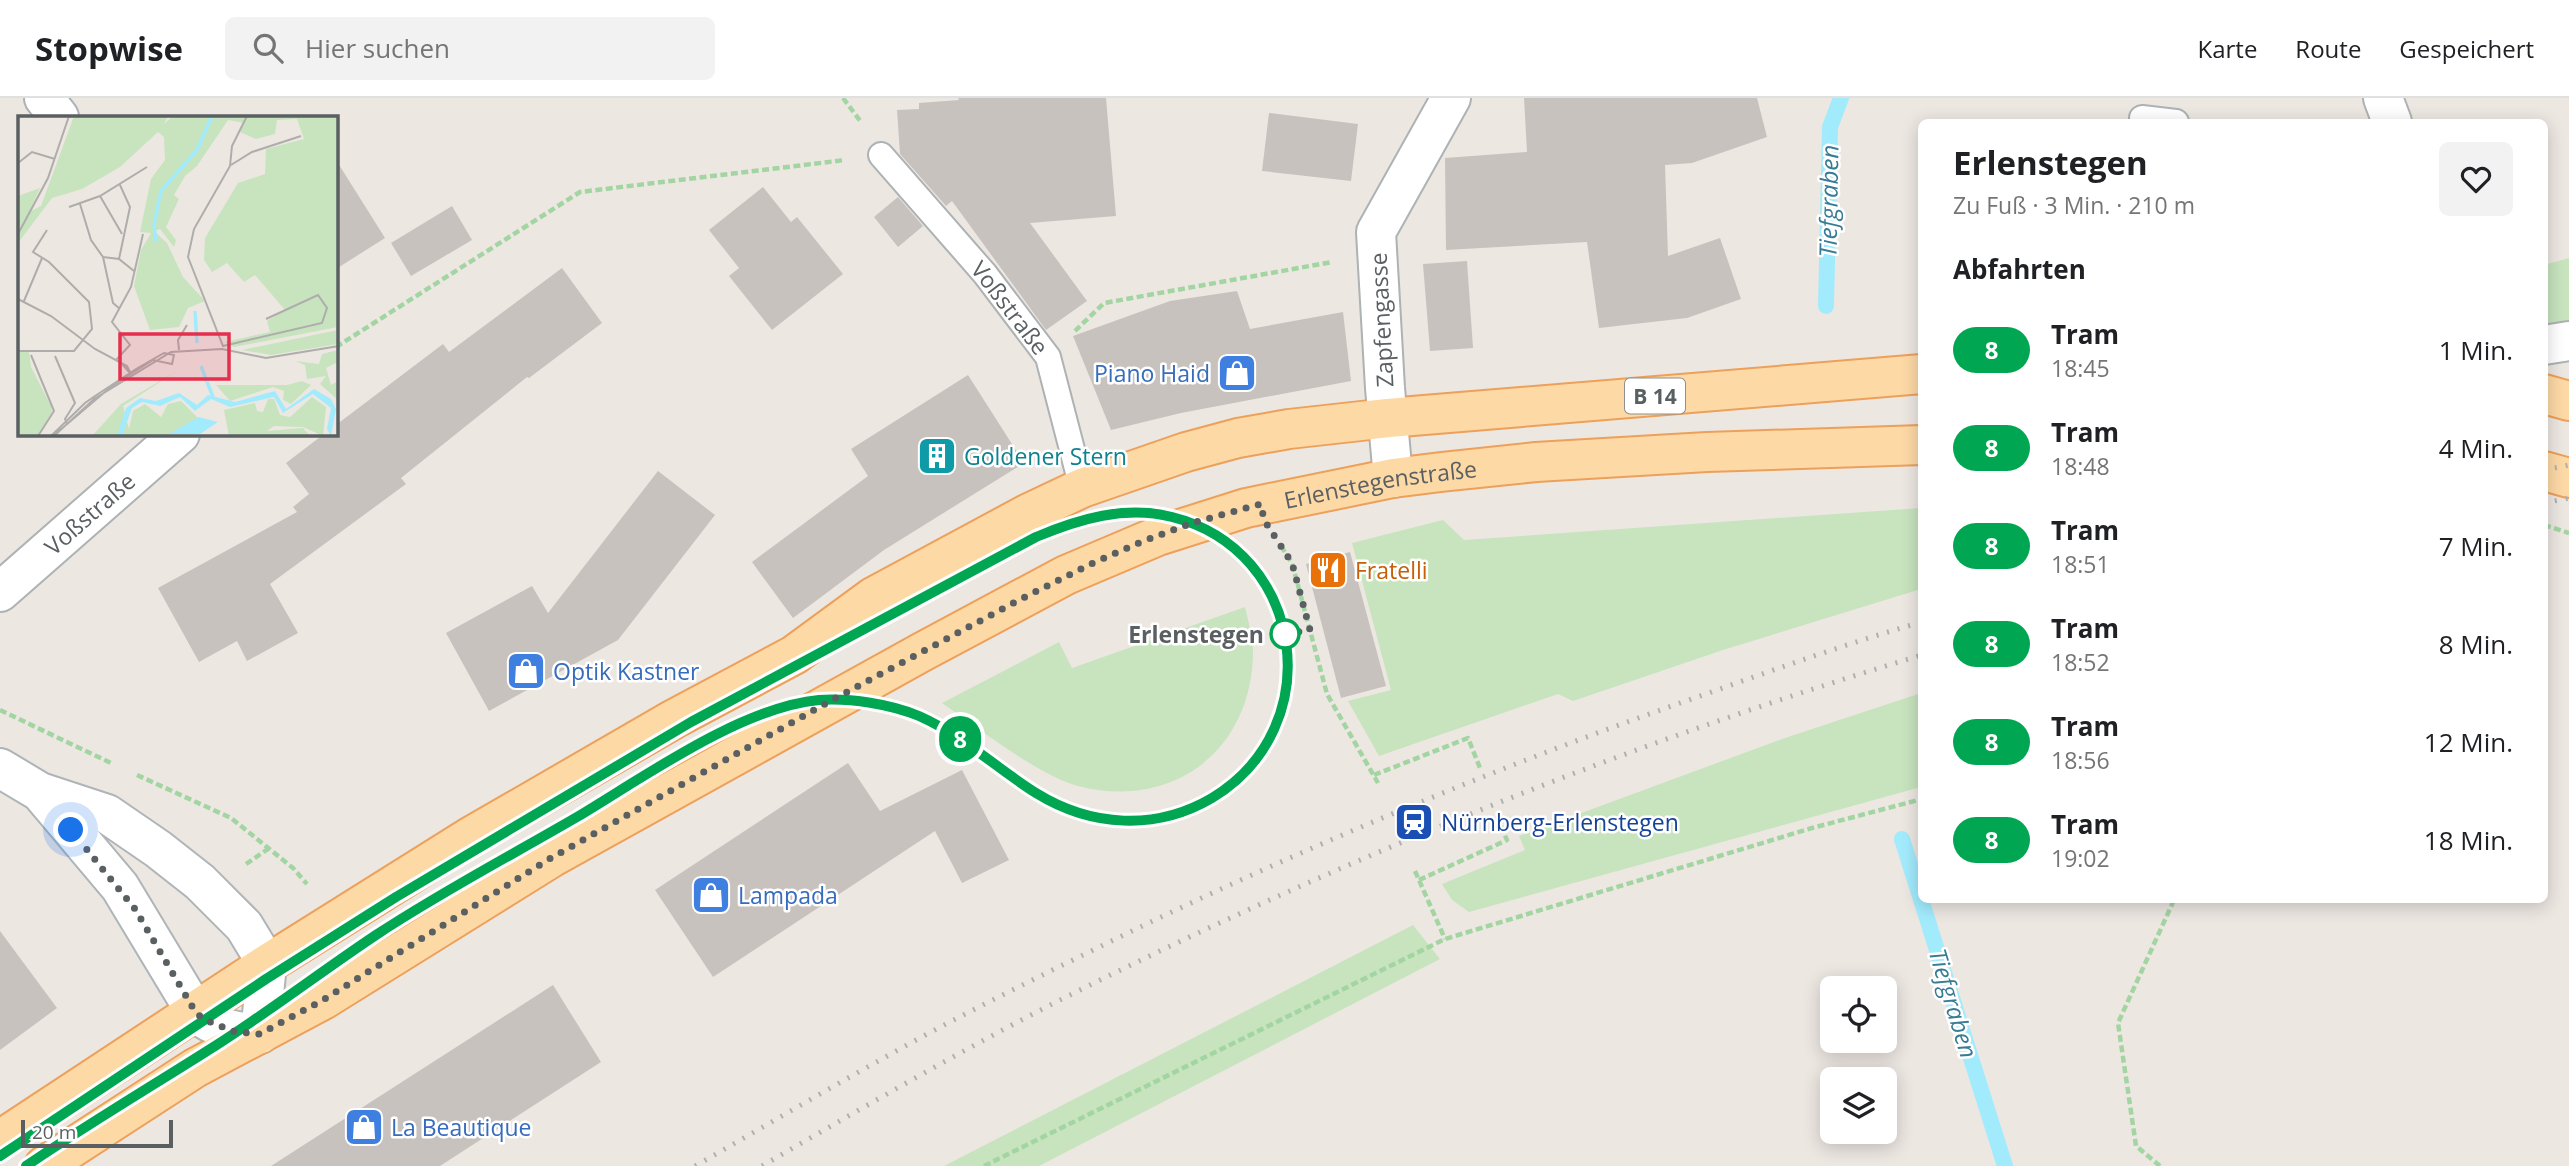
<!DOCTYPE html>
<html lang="de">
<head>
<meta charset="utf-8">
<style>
	:root { --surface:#fff; --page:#f2f2f2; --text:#202124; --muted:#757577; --line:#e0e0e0 }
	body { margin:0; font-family:"Open Sans",sans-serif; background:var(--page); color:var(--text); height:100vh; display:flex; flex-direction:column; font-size:26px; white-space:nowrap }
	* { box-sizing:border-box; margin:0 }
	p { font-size:23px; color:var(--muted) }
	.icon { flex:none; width:38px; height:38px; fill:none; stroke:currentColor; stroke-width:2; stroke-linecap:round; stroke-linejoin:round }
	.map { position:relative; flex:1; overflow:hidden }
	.sheet { position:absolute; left:1918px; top:21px; width:630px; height:784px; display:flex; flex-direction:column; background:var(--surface); border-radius:10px; box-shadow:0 4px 18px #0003 }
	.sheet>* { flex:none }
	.badge { padding:0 14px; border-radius:23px; font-size:24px; line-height:46px }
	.controls { position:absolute; left:1820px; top:878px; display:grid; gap:14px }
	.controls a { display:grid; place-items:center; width:77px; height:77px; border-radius:10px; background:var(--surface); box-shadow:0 4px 18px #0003; font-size:35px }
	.scale { position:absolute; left:21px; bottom:18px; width:152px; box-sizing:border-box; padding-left:7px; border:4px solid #5a6062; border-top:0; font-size:19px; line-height:24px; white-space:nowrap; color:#5a6062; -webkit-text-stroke:5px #fff; paint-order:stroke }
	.you { position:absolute; width:35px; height:35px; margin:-18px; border:5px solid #fff; border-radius:50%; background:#1a73e8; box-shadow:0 0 0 10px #1a73e833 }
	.map>.badge { position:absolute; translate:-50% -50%; box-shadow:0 0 0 4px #fff }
	h2 { padding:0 35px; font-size:26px; line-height:63px }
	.round { display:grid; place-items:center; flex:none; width:74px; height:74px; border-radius:10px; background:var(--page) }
	.summary { display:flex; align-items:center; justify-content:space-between; height:119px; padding:0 35px }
	h1 { font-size:33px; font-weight:700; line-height:52px }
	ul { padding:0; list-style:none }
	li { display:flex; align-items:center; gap:21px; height:98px; padding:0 35px }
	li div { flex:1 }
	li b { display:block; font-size:26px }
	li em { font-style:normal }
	li .badge { min-width:77px; font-weight:700; text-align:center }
	header { display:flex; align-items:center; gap:42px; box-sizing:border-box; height:98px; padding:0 35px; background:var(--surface); border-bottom:2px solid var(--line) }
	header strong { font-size:33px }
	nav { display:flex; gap:38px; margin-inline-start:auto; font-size:24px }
	.search { width:490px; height:63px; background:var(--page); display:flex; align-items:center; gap:18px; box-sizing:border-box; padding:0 24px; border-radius:10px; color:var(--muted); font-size:26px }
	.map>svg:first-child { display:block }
</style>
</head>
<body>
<header>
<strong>Stopwise</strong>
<div class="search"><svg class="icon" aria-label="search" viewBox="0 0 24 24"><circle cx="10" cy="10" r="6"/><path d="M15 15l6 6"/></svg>Hier suchen</div>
<nav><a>Karte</a><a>Route</a><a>Gespeichert</a></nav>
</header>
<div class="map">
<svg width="2569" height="1068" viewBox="0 0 2569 1068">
	<rect width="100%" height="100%" fill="#ede7e2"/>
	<g fill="#c7e4be">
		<path d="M2569,160V235L2545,223L2544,167Z"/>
		<path d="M1921,410V491L1723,552L1573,603L1558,596L1379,658L1348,603L1391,592L1352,445L1443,422L1464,442Z"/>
		<path d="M1245,509C1248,522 1252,537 1253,551C1254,650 1175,713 1078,688C1039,678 977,629 942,605L1059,544L1072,570Z"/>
		<path d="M1921,595V689L1469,814L1452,802L1442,786L1525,752L1519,738L1782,641Z"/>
		<path d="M1413,827L1440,861L1039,1068H944Z"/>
	</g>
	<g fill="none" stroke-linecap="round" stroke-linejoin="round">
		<g stroke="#a2ebfd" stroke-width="16">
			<path d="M1826,208L1830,29L1841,0"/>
			<path d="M1902,741L2005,1068"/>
		</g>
	</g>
	<g fill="#c8c2bf">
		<path d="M958,0H1106L1116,118L1030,125L1087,203L1046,232L952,103L946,108L900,56L897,12L919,11V5L959,2Z"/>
		<path d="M1524,0H1757L1767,39L1692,65L1665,67L1668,158L1720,140L1741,201L1687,220L1599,230L1587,144L1446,152L1445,60L1527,54Z"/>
		<path d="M1269,15L1358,26L1351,83L1262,73Z"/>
		<path d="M336,62L385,140L336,171Z"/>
		<path d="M763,89L791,124L797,119L843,176L772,232L729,178L739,170L709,132Z"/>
		<path d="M898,99L923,128L898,149L874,119Z"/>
		<path d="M452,108L472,142L411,178L391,145Z"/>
		<path d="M1467,163L1473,250L1430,253L1423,166Z"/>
		<path d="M562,170L602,225L529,280L527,279L401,380L406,386L270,486L298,535L247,563L237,543L199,564L158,490L297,414L293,409L309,396L286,365L324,336H336V327L443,246L449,254Z"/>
		<path d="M1237,193L1250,231L1343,214L1351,283L1181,315L1111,332L1073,238L1170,203Z"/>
		<path d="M968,277L1024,365L884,452L793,520L752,464L868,378L851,351Z"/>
		<path d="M658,373L715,417L618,542L489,613L446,535L532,488L548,515Z"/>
		<path d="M1350,454L1386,588L1341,600L1306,466Z"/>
		<path d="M848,665L880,713L962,672L1009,762L962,785L935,733L713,879L655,792Z"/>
		<path d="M0,833L57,910L0,952Z"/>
		<path d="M553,887L601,964L440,1068H271Z"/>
	</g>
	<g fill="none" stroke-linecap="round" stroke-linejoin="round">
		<g stroke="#adb2b4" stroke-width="28">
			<g id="lane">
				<path d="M2142,20L2176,24"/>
				<path id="s1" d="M881,57L985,176L1048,259L1082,390"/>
			</g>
		</g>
		<g stroke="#adb2b4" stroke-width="42">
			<g id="street">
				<path d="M44,0L59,19"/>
				<path d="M2383,0L2392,24"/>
				<path d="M2544,247L2569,243"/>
				<path d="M1393,380L1385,290L1376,134L1451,0"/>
				<path id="s2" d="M0,494L180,336"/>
			</g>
		</g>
		<g stroke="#aeb4b7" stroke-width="42">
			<path id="secondary" d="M0,670L40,694L107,716L158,751L200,784L244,828L267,866L260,936C237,934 213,930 196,915L120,789L40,694"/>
		</g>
		<g stroke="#eda05a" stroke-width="42">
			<g id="primary">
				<path d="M2544,296L2569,303"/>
				<path d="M2544,373L2569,380"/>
				<path d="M0,1042L267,866L468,740L674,621L794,557L873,499L1027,416L1082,390L1186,354L1238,340L1289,331L1388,320L1922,276"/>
				<path id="s3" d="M44,1068L195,970L323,902L551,760L922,554L1066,477L1158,438L1246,410L1393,380L1441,374L1536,364L1707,354L1922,347"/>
			</g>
		</g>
		<g stroke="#a2d5a2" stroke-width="4.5" stroke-dasharray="7 3.5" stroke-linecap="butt">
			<path d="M843,0L861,24"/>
			<path d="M1075,233L1104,205L1332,164"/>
			<path d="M336,249L580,94L845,62"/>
			<path d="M2544,427L2569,435"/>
			<path d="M1281,448L1292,465L1327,596L1378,685"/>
			<path d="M0,612L113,666"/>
			<path d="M137,677L231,720L293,770L307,786"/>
			<path d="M1374,677L1468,640L1480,670"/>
			<path d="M246,766L268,751"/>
			<path d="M1415,773L1445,841"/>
			<path d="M1419,782L1507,742L1496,718"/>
			<path d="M984,1068L1445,841L1812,730L1922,701"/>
			<path d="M2160,1068L2136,1048L2118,925L2174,802"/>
		</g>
		<use href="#lane" stroke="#fff" stroke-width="24"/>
		<use href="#street" stroke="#fff" stroke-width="38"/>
		<use href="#secondary" stroke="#fff" stroke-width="38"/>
		<use href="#primary" stroke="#fdd9a6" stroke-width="38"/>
		<path stroke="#afb0b0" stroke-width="2" d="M0,1058L266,881L374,812L529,720L691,624L1036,439C1078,421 1125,407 1172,419C1236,435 1277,486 1287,550C1289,566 1290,580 1287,596C1280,624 1266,648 1247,669C1237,680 1225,692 1212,700C1156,733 1091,729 1036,695C997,670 962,637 919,619C889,606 851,600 819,602C742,609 644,679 577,719C510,758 441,794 376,837C322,873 270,913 215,948C152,988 88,1026 26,1068"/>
		<g stroke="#afb0b0" stroke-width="5" stroke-dasharray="2 9" stroke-linecap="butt">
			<path d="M2544,372L2569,367"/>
			<path d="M2544,405L2569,400"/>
			<path d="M695,1068C760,1031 824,993 889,957C953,921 1020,888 1087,855C1287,756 1493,670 1703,597C1776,571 1848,545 1922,524"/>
			<path d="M762,1068C869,1006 975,944 1086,889C1354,756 1635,643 1922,557"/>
		</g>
	</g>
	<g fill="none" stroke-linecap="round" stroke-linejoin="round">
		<g stroke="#fff" stroke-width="16">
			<path id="line" d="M0,1058L266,881L396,799L691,624L1036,439C1079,421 1125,407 1172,419C1305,452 1330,629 1212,700C1156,733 1091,729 1036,695C996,670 962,637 919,618C890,606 851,600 819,602C742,609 644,679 577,719C510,758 441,794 376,837C322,873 270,913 215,948C152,988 88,1026 26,1068"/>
		</g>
		<use href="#line" stroke="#00a651" stroke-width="10"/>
		<path stroke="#5a6062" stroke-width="7" stroke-dasharray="0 12.6" d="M71,732L135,811L196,915L205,922L236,934L260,936L323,902L551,760L832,602L1021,501L1093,465L1141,444L1192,425L1261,406L1264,422L1292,465L1310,532L1285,536"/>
	</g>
	<defs>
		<g id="shop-square" transform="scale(2.0125)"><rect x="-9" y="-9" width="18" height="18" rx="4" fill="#3f7fe0" stroke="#fff"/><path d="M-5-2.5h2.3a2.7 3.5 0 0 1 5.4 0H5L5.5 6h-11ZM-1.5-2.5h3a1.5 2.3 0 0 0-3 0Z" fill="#fff"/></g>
		<g id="building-square" transform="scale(2.0125)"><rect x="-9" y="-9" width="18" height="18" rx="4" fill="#0f9aa8" stroke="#fff"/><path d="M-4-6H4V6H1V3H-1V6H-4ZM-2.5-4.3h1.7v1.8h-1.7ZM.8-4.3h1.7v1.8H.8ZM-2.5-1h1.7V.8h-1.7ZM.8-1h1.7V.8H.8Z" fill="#fff"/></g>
		<g id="restaurant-square" transform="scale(2.0125)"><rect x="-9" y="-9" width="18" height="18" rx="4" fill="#e8710a" stroke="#fff"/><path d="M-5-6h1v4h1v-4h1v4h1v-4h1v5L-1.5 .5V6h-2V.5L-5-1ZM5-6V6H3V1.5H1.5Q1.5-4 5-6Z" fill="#fff"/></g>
		<g id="station-square" transform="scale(2.0125)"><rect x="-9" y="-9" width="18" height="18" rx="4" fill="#1a4fb4" stroke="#fff"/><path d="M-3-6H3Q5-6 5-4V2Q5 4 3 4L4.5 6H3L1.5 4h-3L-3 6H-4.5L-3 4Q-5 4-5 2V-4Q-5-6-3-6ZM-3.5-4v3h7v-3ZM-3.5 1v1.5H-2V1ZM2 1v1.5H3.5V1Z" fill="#fff"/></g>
	</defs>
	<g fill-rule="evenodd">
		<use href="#shop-square" x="1237" y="275"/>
		<use href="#building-square" x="937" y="358"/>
		<use href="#restaurant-square" x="1328" y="472"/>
		<use href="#shop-square" x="526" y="573"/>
		<use href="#station-square" x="1414" y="724"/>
		<use href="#shop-square" x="711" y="797"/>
		<use href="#shop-square" x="364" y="1029"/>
	</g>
	<circle fill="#fff" stroke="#00a651" stroke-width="3.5" cx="1285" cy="536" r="14"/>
	<g text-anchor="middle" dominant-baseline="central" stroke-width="5" stroke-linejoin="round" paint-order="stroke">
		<rect fill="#fff" stroke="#8c9091" stroke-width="2" x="1625" y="280.5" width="60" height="35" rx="5"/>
		<g font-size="21" font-weight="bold" fill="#5a6062">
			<text x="1655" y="298">B 14</text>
		</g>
		<g font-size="23" fill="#5a6062" stroke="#fff">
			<text stroke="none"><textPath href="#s1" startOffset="200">Voßstraße</textPath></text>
			<text transform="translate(1381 222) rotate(-93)">Zapfengasse</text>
			<text stroke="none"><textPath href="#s3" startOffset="1510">Erlenstegenstraße</textPath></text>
			<text stroke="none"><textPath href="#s2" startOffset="119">Voßstraße</textPath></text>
		</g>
		<g font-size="23" fill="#366cbe" stroke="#fff" text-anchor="start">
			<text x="1210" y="275" text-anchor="end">Piano Haid</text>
			<text x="553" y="573">Optik Kastner</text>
			<text x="738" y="797">Lampada</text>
			<text x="391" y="1029">La Beautique</text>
		</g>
		<g font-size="23" fill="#0d838f" stroke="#fff" text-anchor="start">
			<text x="964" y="358">Goldener Stern</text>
		</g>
		<g font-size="23" fill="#c56008" stroke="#fff" text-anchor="start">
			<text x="1355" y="472">Fratelli</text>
		</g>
		<g font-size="23" font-weight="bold" fill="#5a6062" stroke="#fff" text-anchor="end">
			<text x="1264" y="536">Erlenstegen</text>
		</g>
		<g font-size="23" fill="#164399" stroke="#fff" text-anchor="start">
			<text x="1441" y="724">Nürnberg-Erlenstegen</text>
		</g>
		<g font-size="24" font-style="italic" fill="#387c94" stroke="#fff">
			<text transform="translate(1828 103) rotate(-89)">Tiefgraben</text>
			<text transform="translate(1954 905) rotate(73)">Tiefgraben</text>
		</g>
	</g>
	<g transform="translate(18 18)">
		<rect width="320" height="320" fill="#ede7e2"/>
		<path d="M56,0H150L146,8L155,0H320V211L216,231L207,226L252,216L249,205L267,194L237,159L226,166L209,147L194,156L186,144L187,122L220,67L247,58L248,33L286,23L279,3L259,4L257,18L238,23L222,16L226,7L210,4L179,50L167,60L156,79L161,83L148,111L158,124L156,131L142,113L136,115L149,127L165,161L187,185L170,192L161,211L132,214L116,170L123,134L133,117L122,116L133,63L147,44L146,21L140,16L102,51L64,73L34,82L0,127V80L22,72L11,96L23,90ZM320,214V228L253,239L224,234ZM320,234V246L308,252L313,269L320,265V284L302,268L308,260L289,263L287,249L277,245L301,248L304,238ZM0,236H11L13,251L33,290L34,296L19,320H0ZM162,253L105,290L111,313L115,295L127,288L143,301L150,288L163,285L180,302L149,320H74L103,288ZM284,265L293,269L273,288L265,284L266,275L255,271L212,285L198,269H269ZM294,281L308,291L305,320L285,311L256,310L249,315L285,312L292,320H211L206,294L237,287L239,295L245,296L250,283H256L262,299L272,301Z" fill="#c7e4be"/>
		<path d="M296,273L313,283L318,293L313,320L309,313L313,292L295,278L265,297L256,281L212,291L193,283L177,295L162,281L142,290L124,286L114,292L104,320H99L108,292L122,282L138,285L161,277L179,289L190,279L217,286L257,275L268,293ZM181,301L200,306L182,318H151Z" fill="#a2ebfd"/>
		<path fill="none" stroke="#a2ebfd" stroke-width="3.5" d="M138,125L136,108L143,75L179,34L194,0M177,195L179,227M183,250L195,281"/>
		<path fill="none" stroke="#aeadab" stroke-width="2" d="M229,0L214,30L212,50L176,113L170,141L205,230L304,207L309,192L300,179L248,203M0,47L14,36L37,43M213,49L234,36L283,20M82,80L104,118M62,88L73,124L85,141L95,187L102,193M51,91L82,80L129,51M0,118L30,62L51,0M85,141L101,143L116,155M101,143L112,91L102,69M0,183L33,200L77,233L109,250L113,258L104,248M6,185L24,142M161,234L160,224L169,209M0,235H56L74,213L71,186L31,146L15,136L29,114M13,239L36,295L20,320M37,240L57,287L47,303L49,307M98,244L112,229L94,206L113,171L125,118M33,320L67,287L77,280L118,253L146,237L156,239L154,248L135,244L94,270L35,320M36,320L76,283L153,236L204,233L248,242L321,230"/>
		<path fill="#e4304e" fill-opacity="0.15" stroke="#e4304e" stroke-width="3.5" d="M102,218H211V263H102Z"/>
		<rect width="320" height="320" fill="none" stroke="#5a6062" stroke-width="3.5"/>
	</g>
</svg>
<div class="controls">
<a><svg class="icon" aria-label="locate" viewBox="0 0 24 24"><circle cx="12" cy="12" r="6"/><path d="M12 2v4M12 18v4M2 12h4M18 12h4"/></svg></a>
<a><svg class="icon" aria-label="layers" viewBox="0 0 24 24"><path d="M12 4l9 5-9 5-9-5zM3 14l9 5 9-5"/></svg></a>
</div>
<div class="scale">20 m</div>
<div class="you" style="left:71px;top:732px"></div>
<b class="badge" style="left:960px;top:641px;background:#00a651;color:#fff">8</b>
<section class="sheet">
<div class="summary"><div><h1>Erlenstegen</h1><p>Zu Fuß · 3 Min. · 210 m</p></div><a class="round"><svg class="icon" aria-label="heart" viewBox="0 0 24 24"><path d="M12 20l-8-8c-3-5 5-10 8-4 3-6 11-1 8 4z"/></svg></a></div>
<h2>Abfahrten</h2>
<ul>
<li><span class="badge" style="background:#00a651;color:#fff">8</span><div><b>Tram</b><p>18:45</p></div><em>1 Min.</em></li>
<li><span class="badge" style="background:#00a651;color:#fff">8</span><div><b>Tram</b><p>18:48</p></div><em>4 Min.</em></li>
<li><span class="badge" style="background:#00a651;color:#fff">8</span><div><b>Tram</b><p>18:51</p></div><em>7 Min.</em></li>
<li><span class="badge" style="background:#00a651;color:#fff">8</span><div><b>Tram</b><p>18:52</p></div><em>8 Min.</em></li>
<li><span class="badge" style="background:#00a651;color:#fff">8</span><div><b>Tram</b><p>18:56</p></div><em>12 Min.</em></li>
<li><span class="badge" style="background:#00a651;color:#fff">8</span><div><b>Tram</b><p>19:02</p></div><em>18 Min.</em></li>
</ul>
</section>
</div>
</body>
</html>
